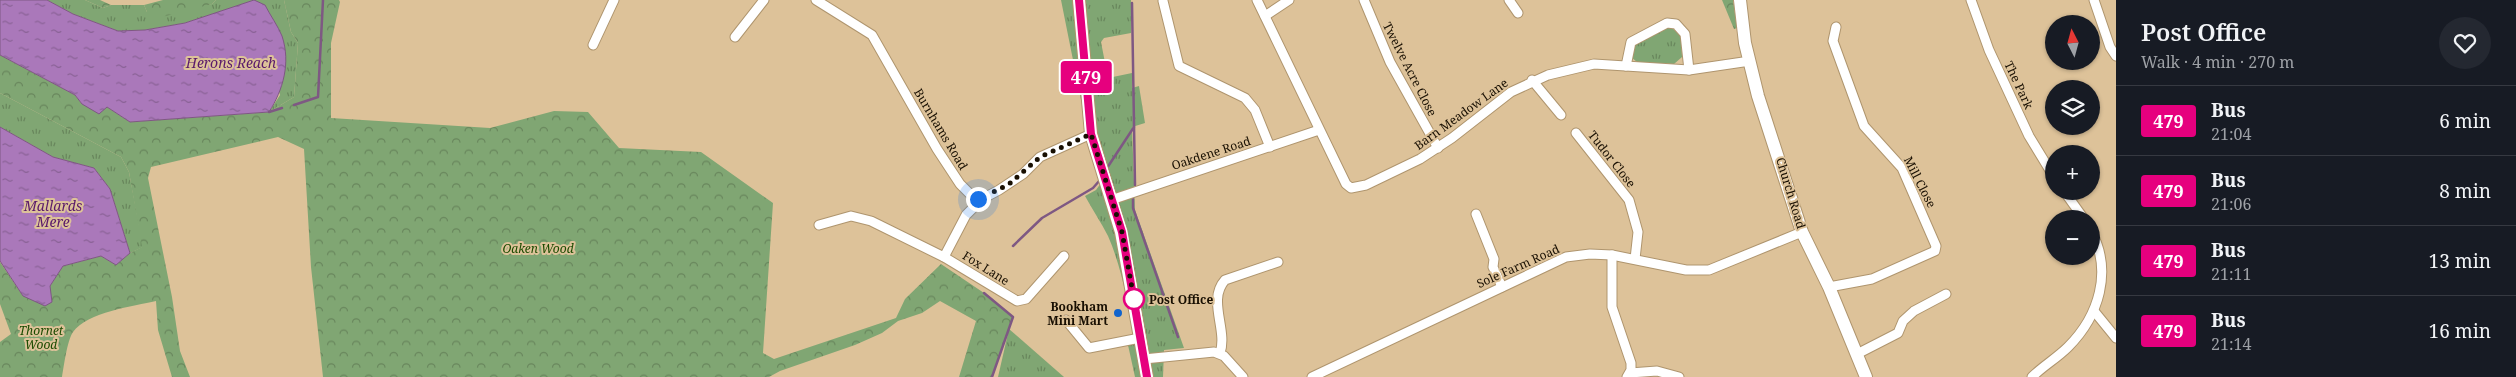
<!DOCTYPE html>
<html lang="en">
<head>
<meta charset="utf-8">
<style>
	:root { --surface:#171b24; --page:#242831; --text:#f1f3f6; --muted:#9ea1a6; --line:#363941 }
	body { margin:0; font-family:"Noto Serif",serif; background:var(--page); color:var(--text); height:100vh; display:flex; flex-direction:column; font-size:19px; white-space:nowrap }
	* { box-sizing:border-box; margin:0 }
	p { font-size:16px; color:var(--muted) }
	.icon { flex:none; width:28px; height:28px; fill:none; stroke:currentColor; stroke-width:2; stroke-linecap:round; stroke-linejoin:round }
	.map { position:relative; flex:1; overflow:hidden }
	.details { display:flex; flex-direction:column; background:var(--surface); width:400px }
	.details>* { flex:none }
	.badge { padding:0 10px; border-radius:4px; font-size:18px; line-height:32px }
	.needle { width:32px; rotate:354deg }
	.fabs { position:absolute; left:2045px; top:15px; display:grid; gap:10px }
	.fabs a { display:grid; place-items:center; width:55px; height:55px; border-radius:50%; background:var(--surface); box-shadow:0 1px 4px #0004; font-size:25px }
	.you { position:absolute; width:25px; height:25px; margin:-12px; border:4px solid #fff; border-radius:50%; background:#1a73e8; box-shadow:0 0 0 8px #1a73e833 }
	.map>.badge { position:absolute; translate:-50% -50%; box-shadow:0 0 0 2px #fff }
	.round { display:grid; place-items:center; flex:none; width:52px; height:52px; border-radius:26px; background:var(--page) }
	.head { display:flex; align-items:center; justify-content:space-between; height:85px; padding:0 25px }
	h1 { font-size:24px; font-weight:600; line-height:38px }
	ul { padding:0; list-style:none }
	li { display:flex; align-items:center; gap:15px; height:70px; padding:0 25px; border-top:1px solid var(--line) }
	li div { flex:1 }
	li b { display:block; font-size:19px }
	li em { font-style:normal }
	li .badge { min-width:55px; font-weight:700; text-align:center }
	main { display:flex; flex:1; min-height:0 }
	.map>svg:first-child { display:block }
</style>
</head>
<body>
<main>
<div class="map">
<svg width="2116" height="377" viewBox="0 0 2116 377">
	<defs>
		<pattern id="grass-tufts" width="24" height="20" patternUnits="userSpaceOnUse" patternTransform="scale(1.25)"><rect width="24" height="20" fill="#80a673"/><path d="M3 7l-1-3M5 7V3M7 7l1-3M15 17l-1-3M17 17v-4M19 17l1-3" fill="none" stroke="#68865c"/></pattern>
		<pattern id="forest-crowns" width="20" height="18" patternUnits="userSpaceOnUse" patternTransform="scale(1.25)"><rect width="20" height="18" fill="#80a673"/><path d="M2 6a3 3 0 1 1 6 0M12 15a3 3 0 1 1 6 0" fill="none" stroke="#68865c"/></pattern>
		<pattern id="water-ripples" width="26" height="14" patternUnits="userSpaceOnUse" patternTransform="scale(1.25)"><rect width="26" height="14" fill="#aa78ba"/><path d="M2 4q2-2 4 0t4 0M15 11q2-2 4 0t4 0" fill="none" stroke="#896195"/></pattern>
	</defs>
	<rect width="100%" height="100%" fill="#ddc299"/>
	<g fill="url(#grass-tufts)">
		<path d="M47,0H85L103,8L111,5H144L147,12L212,4L216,0H284L291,32L298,43L294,97L269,112L280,95L254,1L185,23L145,30L118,31L73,14Z"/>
		<path d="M1061,0H1131V33L1104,38L1101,42L1108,78L1132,73V88L1139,86L1145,123L1132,127L1135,210L1184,348L1164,350L1163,377H1135L1128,345L1134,342C1129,307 1122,268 1108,236C1101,222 1092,209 1085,196L1096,190L1101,183L1087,130Z"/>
		<path d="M1670,27L1681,34L1682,57L1674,64L1637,62L1631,57L1634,43Z"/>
		<path d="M0,93L121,157L129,172L143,247L130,253L110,189L94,168L53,157L0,127Z"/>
		<path d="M1009,329L1064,377H998Z"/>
	</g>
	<g fill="url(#forest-crowns)">
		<path d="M85,0H100L111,5L103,8Z"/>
		<path d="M163,0H216L212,4L162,17L147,12L144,5Z"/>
		<path d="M284,0H339L340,2L331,43V118L490,128L554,111L588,112L619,148L701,152L773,203L763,353L774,359L896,318L905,299L941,264L984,293L1013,317L992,377H959L976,321L940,301L922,313L898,321L882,333L855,345L780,371L769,377H323L311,267L304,149L278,137L151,167L148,178L172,297L180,351L190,377H172L158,330L156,301C134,306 87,312 73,332C67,341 64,366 62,377H0V342L11,334L0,304V262L23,296L50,286L63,266L101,256L116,265L130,253L142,247L129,172L121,157L0,93V55L75,95L82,104L107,107L130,122L269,112L294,97L298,43L291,32Z"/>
		<path d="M1722,0H1733L1737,28L1734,29Z"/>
	</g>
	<g fill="url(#water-ripples)" stroke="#7e5883">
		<path d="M0,0H47L73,14L118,31L145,30L185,23L254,0L265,5C270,15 278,26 282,36C291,63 283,90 269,112L130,122L107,107L99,114L82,104L75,95L0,55Z"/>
		<path d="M0,127L53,157L94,168L110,189L130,253L116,265L101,256L63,266L50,286L52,302L45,306L23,296L0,261Z"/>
	</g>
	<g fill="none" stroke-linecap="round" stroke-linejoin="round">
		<g stroke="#7e5883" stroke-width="2.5">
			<path d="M1132,3L1135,185"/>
			<path d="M294,105L318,97L323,0"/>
			<path d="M269,112L282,108"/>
			<path d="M1107,168L1134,127"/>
			<path d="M1133,199V208L1178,337"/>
			<path d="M1013,246L1042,218L1093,188L1100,180"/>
			<path d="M984,293L1013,317L992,377"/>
		</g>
		<g stroke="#af956e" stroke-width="11">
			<g id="street">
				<path d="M816,0L872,35L937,149L960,184L974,198L982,199L999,190L1023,174L1040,157L1091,134"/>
				<path d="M1257,0L1346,184L1351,188L1366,185L1420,159L1452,138L1511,92L1548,75L1594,64L1689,70L1750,61"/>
				<path d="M1364,0L1390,62L1438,148"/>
				<path d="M1509,0L1518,13"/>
				<path d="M1971,0L1989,50L2029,136L2054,177"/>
				<path d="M2094,0L2110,47L2116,56"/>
				<path d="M1163,1L1179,66L1245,98L1255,110L1270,147"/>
				<path d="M1265,16L1289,0"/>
				<path d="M735,37L764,0"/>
				<path d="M593,45L614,0"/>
				<path d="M1626,66L1631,42L1667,23L1676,24L1685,34L1689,70"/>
				<path d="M1532,80L1561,115"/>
				<path d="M1576,133L1629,200L1638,232L1635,259"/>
				<path d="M2064,191L2084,219"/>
				<path d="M982,199L966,215L944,257L1017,301L1026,299L1064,256"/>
				<path d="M1111,200L1319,130"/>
				<path d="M1476,214L1494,259L1493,267L1502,287"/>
				<path d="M819,225L851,216L871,221L944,257"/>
				<path d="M1612,255V307L1631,363V370L1627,377"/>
				<path d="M1829,287L1872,279L1935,251L1936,246L1902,168L1864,126L1833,41L1836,27"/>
				<path d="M2094,311L2116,338"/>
				<path d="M1066,320L1089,348L1140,338"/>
				<path d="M1220,353C1228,330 1207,300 1225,280L1278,262"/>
				<path d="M1857,354L1898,333L1903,321L1914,311L1946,294"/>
				<path d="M1144,359L1214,352L1224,356L1243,377"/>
				<path d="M1630,373L1657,371L1679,377"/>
				<path d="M1312,377L1566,257L1590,254L1612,255L1686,270H1709L1802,232"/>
				<path d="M2032,377C2043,366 2057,358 2068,347C2099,316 2113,271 2091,231"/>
			</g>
		</g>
		<g stroke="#af956e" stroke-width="14">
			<g id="secondary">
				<path d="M1079,0L1091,134L1121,232L1147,377"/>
				<path d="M1740,0L1745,43L1758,96L1802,232L1829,287L1866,377"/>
			</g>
		</g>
		<use href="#street" stroke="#fff" stroke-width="9"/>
		<use href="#secondary" stroke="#fff" stroke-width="12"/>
	</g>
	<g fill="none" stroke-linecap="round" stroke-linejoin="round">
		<g stroke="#fff" stroke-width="11">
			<path id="line" d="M1079,0L1091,134L1122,232L1147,377"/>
		</g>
		<use href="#line" stroke="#e6007e" stroke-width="8"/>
		<path stroke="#180f02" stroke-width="5" stroke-dasharray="0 9" d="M978,199L1008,185L1040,157L1091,134L1122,232L1135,305L1134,299"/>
	</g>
	<circle fill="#fff" stroke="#e6007e" stroke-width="2.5" cx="1134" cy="299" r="10"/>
	<circle fill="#1164cd" stroke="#ddc299" stroke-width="2" cx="1118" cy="313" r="5"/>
	<g text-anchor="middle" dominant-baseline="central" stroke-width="4" stroke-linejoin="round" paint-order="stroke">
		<g font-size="12" fill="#180f02" stroke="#ddc299">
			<text transform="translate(1410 69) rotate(63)">Twelve Acre Close</text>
			<text transform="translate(2019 85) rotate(65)">The Park</text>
			<text transform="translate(1461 114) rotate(-36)">Barn Meadow Lane</text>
			<text transform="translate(941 129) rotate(59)">Burnhams Road</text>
			<text transform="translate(1211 153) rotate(-18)">Oakdene Road</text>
			<text transform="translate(1612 159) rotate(52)">Tudor Close</text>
			<text transform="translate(1920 182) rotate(63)">Mill Close</text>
			<text transform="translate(1791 193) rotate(73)">Church Road</text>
			<text transform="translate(1518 266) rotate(-24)">Sole Farm Road</text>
			<text transform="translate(986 268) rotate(32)">Fox Lane</text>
		</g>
		<g font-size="12" font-style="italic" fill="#1b4b00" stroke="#ddc299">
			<text x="538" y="248">Oaken Wood</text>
			<text x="41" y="330">Thornet<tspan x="41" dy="14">Wood</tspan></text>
		</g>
		<g font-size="12" font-weight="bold" fill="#180f02" stroke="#ddc299" text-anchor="start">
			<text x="1149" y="299">Post Office</text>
		</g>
		<g font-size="12" font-weight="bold" fill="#180f02" stroke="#ddc299" text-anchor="end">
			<text x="1108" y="306">Bookham<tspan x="1108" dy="14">Mini Mart</tspan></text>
		</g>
		<g font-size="14" font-style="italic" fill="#5a1a6b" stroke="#ddc299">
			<text x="231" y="62">Herons Reach</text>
			<text x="53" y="205">Mallards<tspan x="53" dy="16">Mere</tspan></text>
		</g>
	</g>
</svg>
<div class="fabs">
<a><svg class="needle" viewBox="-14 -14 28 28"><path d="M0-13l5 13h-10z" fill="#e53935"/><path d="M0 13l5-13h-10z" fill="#9ea1a6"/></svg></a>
<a><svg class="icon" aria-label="layers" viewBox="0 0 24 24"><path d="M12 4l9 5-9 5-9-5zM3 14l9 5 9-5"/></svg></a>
<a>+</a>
<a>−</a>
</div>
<div class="you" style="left:978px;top:199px"></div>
<b class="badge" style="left:1086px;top:77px;background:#e6007e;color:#fff">479</b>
</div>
<section class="details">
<div class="head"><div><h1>Post Office</h1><p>Walk · 4 min · 270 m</p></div><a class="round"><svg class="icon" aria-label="heart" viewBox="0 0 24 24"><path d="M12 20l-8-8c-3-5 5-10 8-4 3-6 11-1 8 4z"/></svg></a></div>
<ul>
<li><span class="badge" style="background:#e6007e;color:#fff">479</span><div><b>Bus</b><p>21:04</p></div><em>6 min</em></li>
<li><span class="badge" style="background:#e6007e;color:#fff">479</span><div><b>Bus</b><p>21:06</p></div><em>8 min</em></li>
<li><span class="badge" style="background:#e6007e;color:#fff">479</span><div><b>Bus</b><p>21:11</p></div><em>13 min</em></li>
<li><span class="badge" style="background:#e6007e;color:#fff">479</span><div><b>Bus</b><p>21:14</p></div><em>16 min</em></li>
</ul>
</section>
</main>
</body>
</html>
